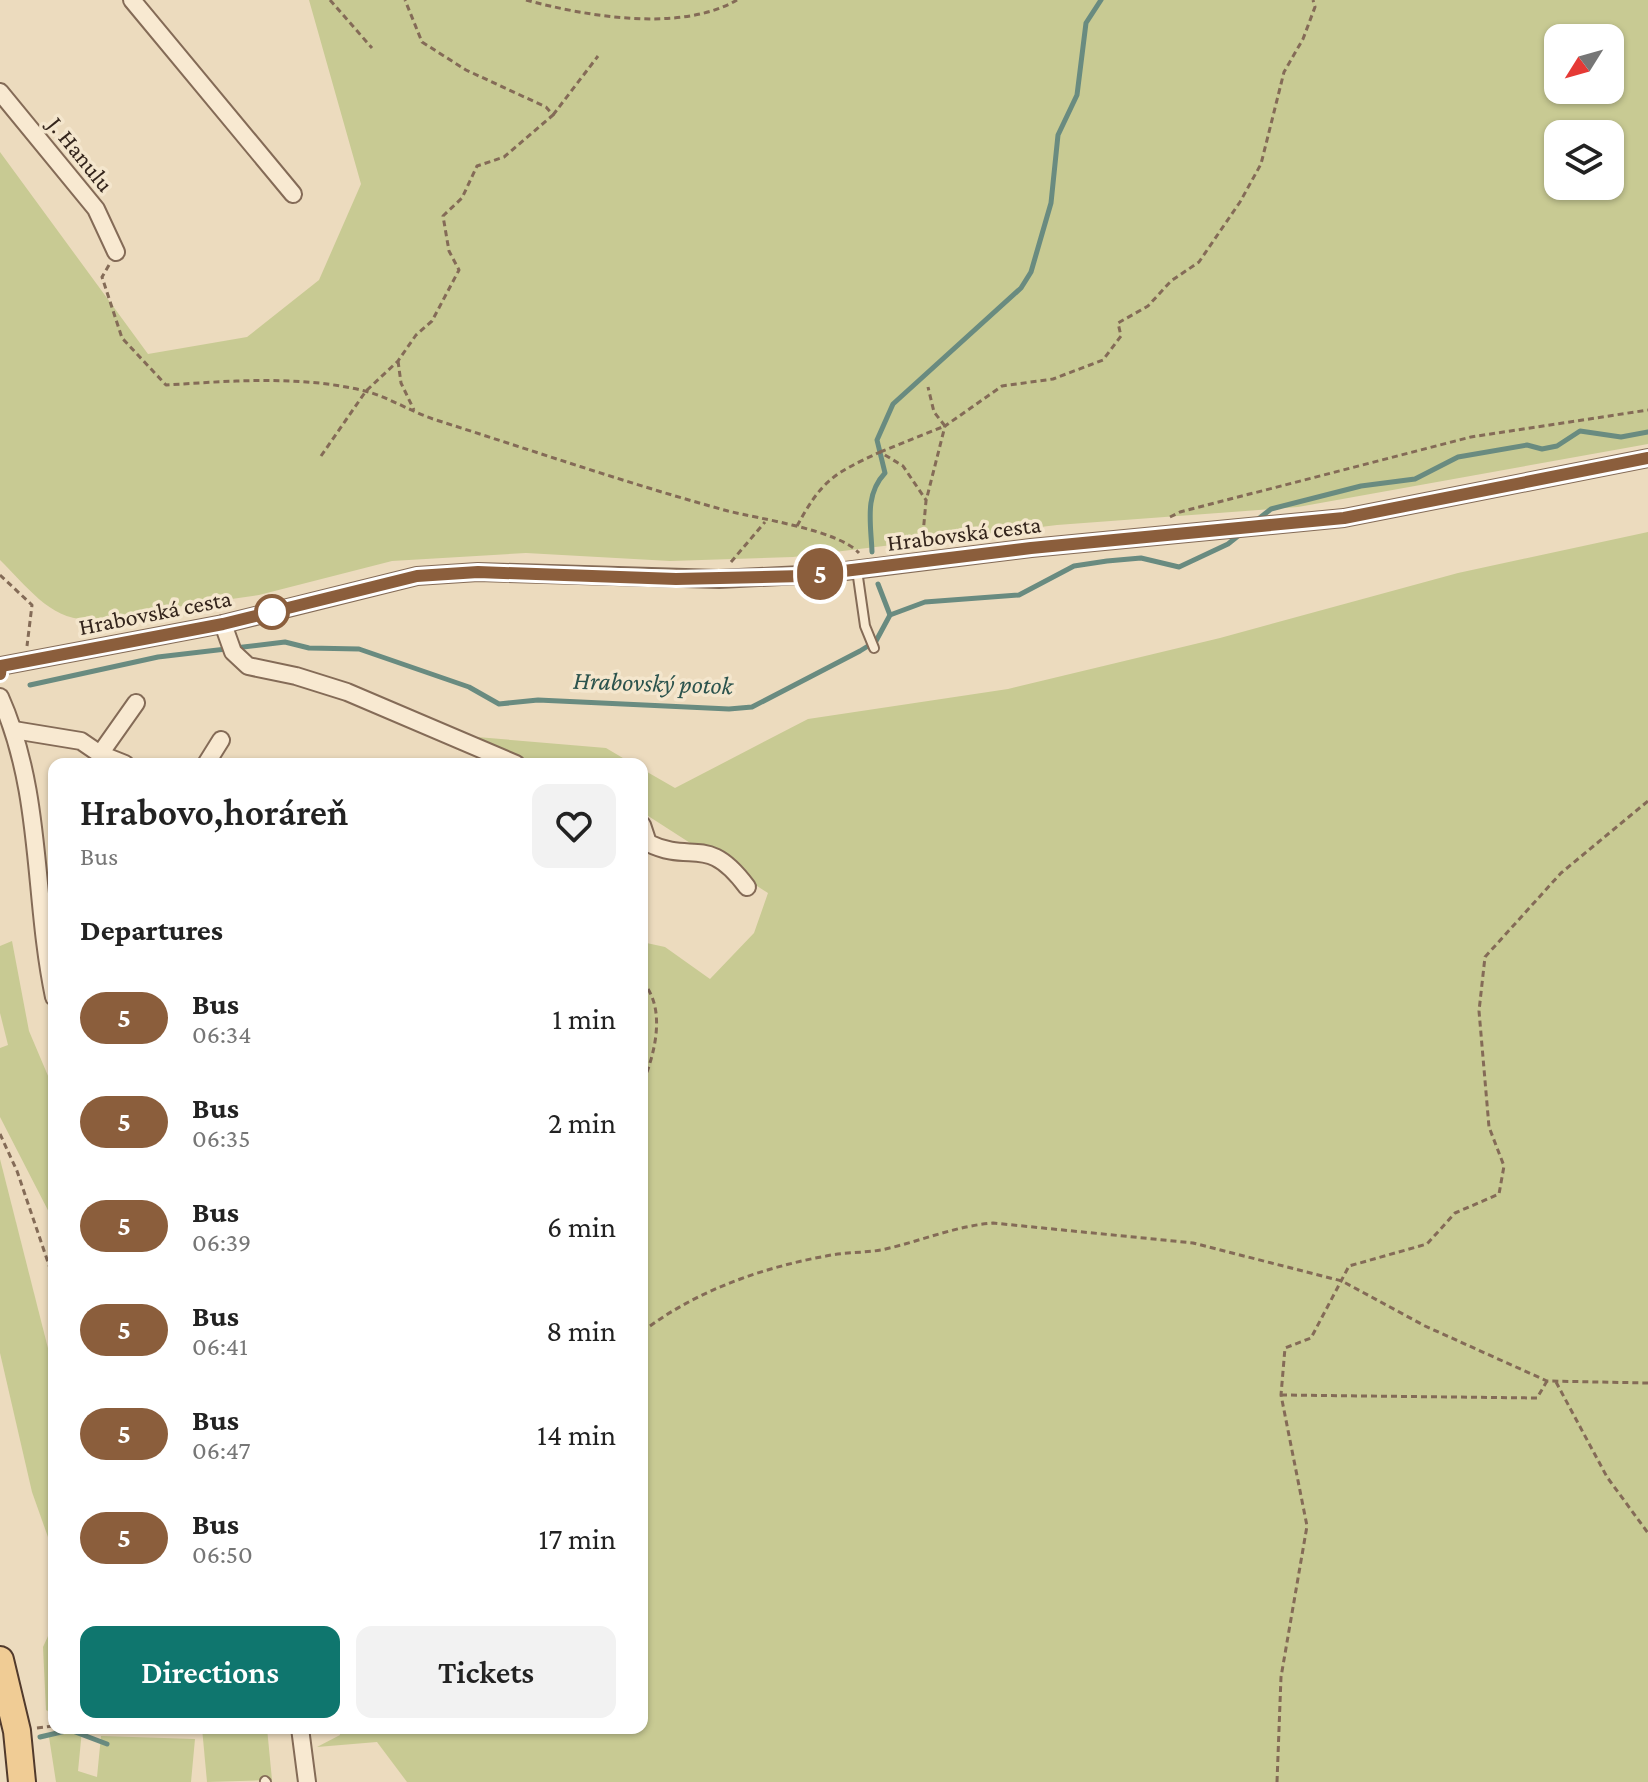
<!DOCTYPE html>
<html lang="en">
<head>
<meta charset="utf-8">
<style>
	:root { --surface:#fff; --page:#f2f2f2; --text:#222; --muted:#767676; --accent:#0f766e }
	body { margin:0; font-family:"Crimson Pro",serif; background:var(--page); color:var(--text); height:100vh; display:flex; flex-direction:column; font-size:30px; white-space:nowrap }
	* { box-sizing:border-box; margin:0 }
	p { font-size:26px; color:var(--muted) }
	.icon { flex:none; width:44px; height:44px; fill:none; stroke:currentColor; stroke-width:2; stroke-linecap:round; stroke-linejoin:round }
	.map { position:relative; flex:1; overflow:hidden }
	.panel { position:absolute; left:48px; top:758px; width:600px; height:976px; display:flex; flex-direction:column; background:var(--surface); border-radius:16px; box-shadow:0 2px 6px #0004 }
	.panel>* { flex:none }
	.badge { padding:0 16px; border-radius:26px; font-size:28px; line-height:52px }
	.needle { width:52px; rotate:233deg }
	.tools { position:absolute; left:1544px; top:24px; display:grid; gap:16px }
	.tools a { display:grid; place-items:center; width:80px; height:80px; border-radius:16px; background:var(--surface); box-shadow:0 2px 6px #0004; font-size:40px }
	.map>.badge { position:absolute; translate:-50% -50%; box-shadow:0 0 0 4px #fff }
	h2 { padding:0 32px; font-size:30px; line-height:72px }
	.round { display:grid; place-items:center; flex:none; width:84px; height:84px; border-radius:16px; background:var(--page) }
	.overview { display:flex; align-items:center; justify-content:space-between; height:136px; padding:0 32px }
	h1 { font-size:38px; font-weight:600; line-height:60px }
	.action { display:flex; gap:16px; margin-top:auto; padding:16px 32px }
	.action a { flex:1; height:92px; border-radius:16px; background:var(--accent); color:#fff; font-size:32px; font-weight:600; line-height:92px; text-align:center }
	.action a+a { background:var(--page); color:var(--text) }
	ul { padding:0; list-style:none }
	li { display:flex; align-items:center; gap:24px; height:104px; padding:0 32px }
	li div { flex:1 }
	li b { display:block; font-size:30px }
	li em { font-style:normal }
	li .badge { min-width:88px; font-weight:700; text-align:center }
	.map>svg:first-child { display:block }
</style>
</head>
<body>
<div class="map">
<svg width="1648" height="1782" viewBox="0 0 1648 1782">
	<rect width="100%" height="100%" fill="#ecdbbe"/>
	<g fill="#c8ca93" fill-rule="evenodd">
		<path d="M309,0H1648V444L1298,507L1057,525L793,557L670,561L526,553L392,561L259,595L92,619C52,623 27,586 0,560V152L148,354L247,337L319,280L361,184ZM1558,38H1610V90H1558ZM1558,134H1610V186H1558Z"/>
		<path d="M1648,532V1782H407L377,1742L317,1747L340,1735L339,1728H642V942L665,947L710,979L754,933L768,893L642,812V769L675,788L808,719L1008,689L1220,638L1458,573Z"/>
		<path d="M477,737L606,748L633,764H531Z"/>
		<path d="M12,941L29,1031L54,1090V1222L0,1117V1048L8,1045L0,1013V946Z"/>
		<path d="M0,1159L54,1372V1554L32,1492L0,1353Z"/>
		<path d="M54,1623V1715L46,1710L43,1647Z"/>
		<path d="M202,1728H267L272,1780L207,1782Z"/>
		<path d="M82,1730L78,1771L97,1777L101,1736L195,1739L191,1782H56L49,1737Z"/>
	</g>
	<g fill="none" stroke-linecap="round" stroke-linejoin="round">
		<g stroke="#698b80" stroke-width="5">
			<path d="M1257,520L1271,509L1361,486L1415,479L1458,457L1527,445L1542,449L1557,446L1580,431L1621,437L1648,432"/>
			<path d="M872,552C871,524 864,495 885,473L877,440L893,404L1021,288L1031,272L1051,203L1058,135L1077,95L1086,23L1101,0"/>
			<path d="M878,584L890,615"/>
			<path d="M30,685L158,657L285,642L309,648L359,649L469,687L499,704L538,700L729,709L752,707L860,651L876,641L890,615L925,602L1019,595L1074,566L1107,561L1141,558L1179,567L1228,544L1243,532"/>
			<path d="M40,1737L70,1730L107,1744"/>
		</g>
		<g stroke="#846b57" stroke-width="12">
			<g id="service">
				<path d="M857,570L865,626L874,648"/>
				<path d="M265,1781L266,1782"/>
			</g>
		</g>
		<g stroke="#846b57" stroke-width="20">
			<g id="minor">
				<path d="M132,0L293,194"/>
				<path d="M0,92L96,209L116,252"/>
				<path d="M223,624L233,652L248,666L296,676L347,692L516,764"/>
				<path d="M1,666L223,624L417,576L478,572L719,579L821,574L1031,548L1344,518L1648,458"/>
				<path d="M0,697C43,793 33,897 54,997"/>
				<path d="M14,730L81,741L100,754L136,703"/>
				<path d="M100,754L125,764"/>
				<path d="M206,764L221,740"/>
				<path d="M642,825L648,843C693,865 707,833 747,887"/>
				<path d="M300,1728L307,1782"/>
			</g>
		</g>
		<g stroke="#513a2c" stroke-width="30">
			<path id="primary" d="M0,1660L17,1731L22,1782"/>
		</g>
		<g stroke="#846b57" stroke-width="3" stroke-dasharray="6 4" stroke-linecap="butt">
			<path d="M330,0L372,48"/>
			<path d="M526,0C585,16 681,33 737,0"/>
			<path d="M553,115L598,56"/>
			<path d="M109,265L102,277L122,338L166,385C232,381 300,375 365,391C388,397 410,411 433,419C531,450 629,484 728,511C760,519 838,530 859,553"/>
			<path d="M398,361L401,383L414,410"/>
			<path d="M880,452L945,426L934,412L928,387"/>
			<path d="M321,456L366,391L398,361L416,335L432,321L459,270L449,251L443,216L462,198L477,166L504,157L553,115L546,107L466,70L422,42L405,0"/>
			<path d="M1170,517L1180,512L1471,437L1648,410"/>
			<path d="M797,526C822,480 833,474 880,452L903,466L926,500"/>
			<path d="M922,545L926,501L945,426L1002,386L1053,379L1103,360L1121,336L1118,323L1148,306L1171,281L1199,262L1240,202L1261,164L1284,72L1303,39L1315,7L1313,0"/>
			<path d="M731,562L765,522"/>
			<path d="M0,575L32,605L27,646"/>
			<path d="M94,630L93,625L171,616"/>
			<path d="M642,981C667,1008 655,1054 642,1085"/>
			<path d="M0,1134L17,1171L54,1280"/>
			<path d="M642,1332C695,1291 761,1268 826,1256C844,1252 863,1253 881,1250C919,1242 954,1226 993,1223L1193,1243L1342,1281L1425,1326L1547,1381L1648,1383"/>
			<path d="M1556,1382L1607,1477L1648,1533"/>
			<path d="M1281,1395L1537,1398L1547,1381"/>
			<path d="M37,1728L54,1726"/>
			<path d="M1277,1782L1281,1677L1307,1526L1281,1395L1285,1348L1311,1338L1349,1266L1427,1244L1455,1213L1499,1194L1504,1166L1489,1127L1479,1011L1485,957L1561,873L1648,801"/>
		</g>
		<use href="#service" stroke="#f8e9d1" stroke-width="8"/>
		<use href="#minor" stroke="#f8e9d1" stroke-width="16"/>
		<use href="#primary" stroke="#f0cc95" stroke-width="26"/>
	</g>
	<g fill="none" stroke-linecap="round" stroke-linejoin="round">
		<g stroke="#fff" stroke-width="18">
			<path id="line" d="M0,674L1,666L223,624L417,576L478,572L676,579L803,576L1031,548L1344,518L1648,458"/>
		</g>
		<use href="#line" stroke="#8b5e3c" stroke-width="12"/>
	</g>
	<circle fill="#fff" stroke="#8b5e3c" stroke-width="4" cx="272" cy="612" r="16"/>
	<g text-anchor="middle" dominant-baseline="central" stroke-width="7" stroke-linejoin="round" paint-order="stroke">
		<g font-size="24" fill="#34251c" stroke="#f4e6cd">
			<text transform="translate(81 154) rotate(51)">J. Hanulu</text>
			<text transform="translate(964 533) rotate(-7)">Hrabovská cesta</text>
			<text transform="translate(155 612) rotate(-11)">Hrabovská cesta</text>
		</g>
		<g font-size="26" font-style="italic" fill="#2b534d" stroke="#f4e6cd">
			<text transform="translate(653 683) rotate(2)">Hrabovský potok</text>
		</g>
	</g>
</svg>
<div class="tools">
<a><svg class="needle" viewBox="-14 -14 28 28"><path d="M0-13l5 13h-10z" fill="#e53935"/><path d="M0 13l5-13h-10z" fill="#767676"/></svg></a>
<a><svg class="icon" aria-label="layers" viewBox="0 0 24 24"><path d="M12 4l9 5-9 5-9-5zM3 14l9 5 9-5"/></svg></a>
</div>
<b class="badge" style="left:820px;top:574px;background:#8b5e3c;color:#fff">5</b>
<section class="panel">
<div class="overview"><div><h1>Hrabovo,horáreň</h1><p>Bus</p></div><a class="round"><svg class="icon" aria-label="heart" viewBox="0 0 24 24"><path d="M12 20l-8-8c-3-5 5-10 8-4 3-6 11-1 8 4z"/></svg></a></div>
<h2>Departures</h2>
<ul>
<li><span class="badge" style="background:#8b5e3c;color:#fff">5</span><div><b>Bus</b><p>06:34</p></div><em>1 min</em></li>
<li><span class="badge" style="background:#8b5e3c;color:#fff">5</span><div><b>Bus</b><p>06:35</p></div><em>2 min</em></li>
<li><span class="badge" style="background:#8b5e3c;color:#fff">5</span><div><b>Bus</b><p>06:39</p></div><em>6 min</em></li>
<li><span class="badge" style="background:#8b5e3c;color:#fff">5</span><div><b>Bus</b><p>06:41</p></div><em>8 min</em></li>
<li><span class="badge" style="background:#8b5e3c;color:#fff">5</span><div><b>Bus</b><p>06:47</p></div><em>14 min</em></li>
<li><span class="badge" style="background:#8b5e3c;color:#fff">5</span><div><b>Bus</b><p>06:50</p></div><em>17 min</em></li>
</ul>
<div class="action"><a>Directions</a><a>Tickets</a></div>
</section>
</div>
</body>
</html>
